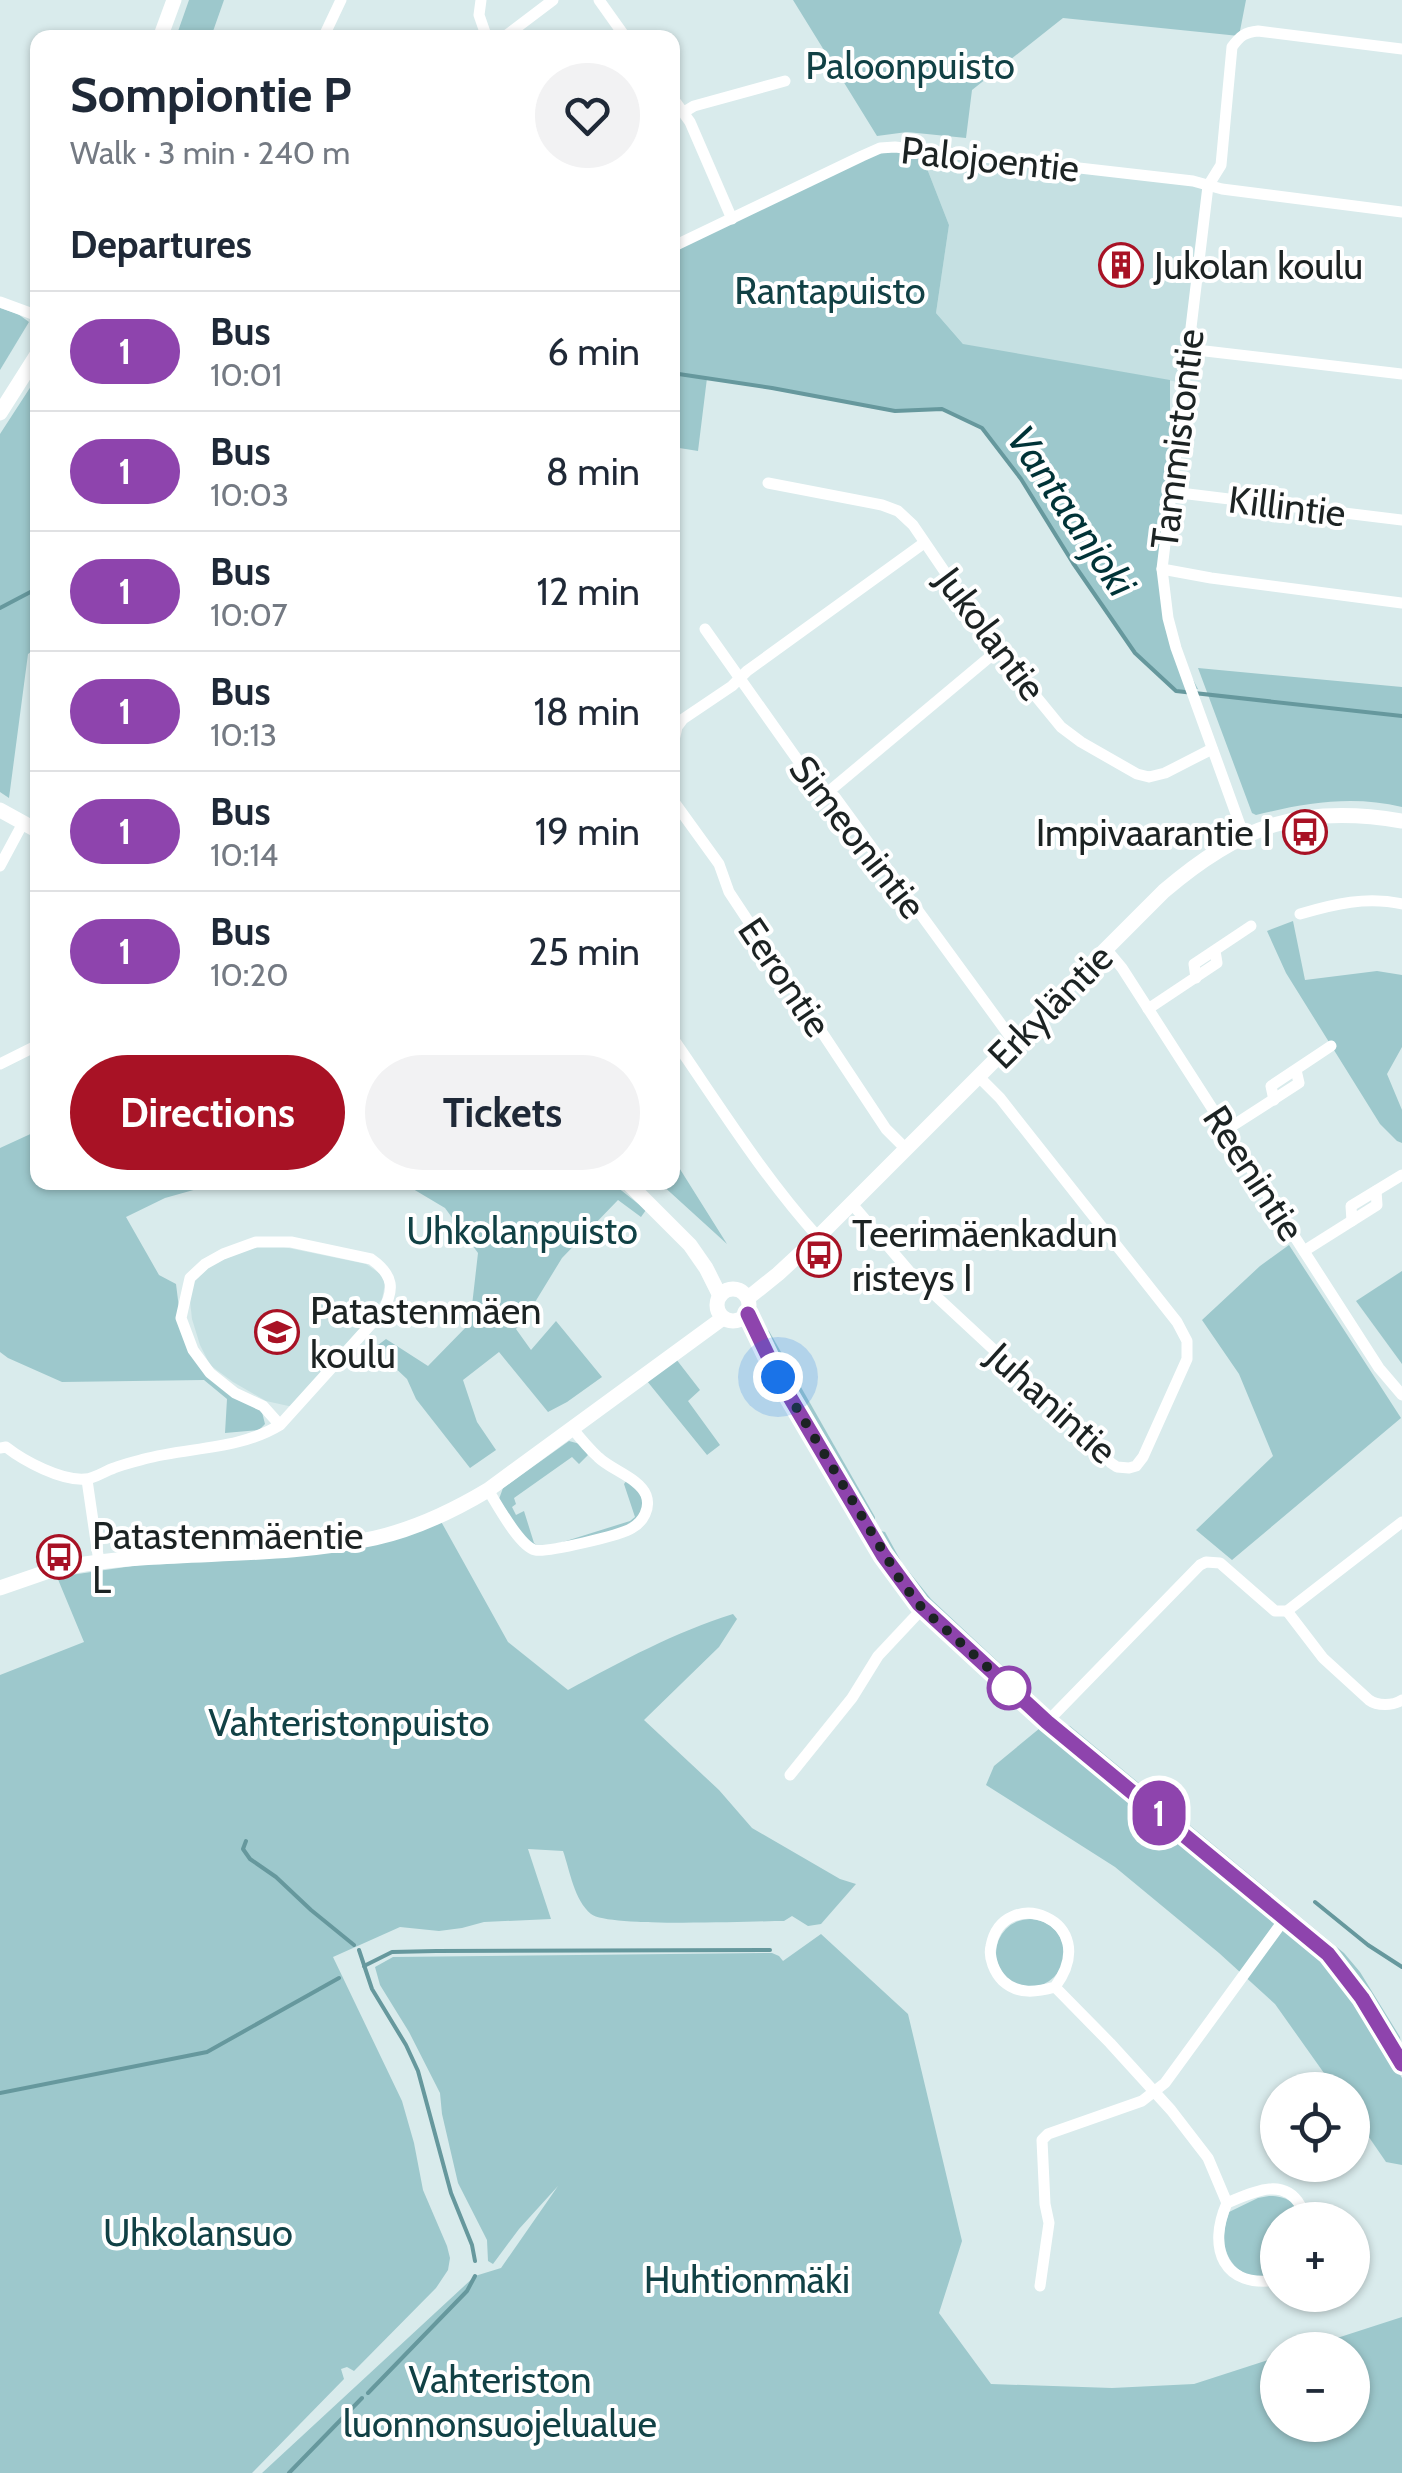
<!DOCTYPE html>
<html lang="en">
<head>
<meta charset="utf-8">
<style>
	:root { --surface:#fff; --page:#f2f2f3; --text:#1f2937; --muted:#747a83; --line:#e0e1e3; --accent:#a81225 }
	body { margin:0; font-family:Cabin,sans-serif; background:var(--page); color:var(--text); height:100vh; display:flex; flex-direction:column; font-size:38px; white-space:nowrap }
	* { box-sizing:border-box; margin:0 }
	p { font-size:32px; color:var(--muted) }
	.icon { flex:none; width:55px; height:55px; fill:none; stroke:currentColor; stroke-width:2; stroke-linecap:round; stroke-linejoin:round }
	.map { position:relative; flex:1; overflow:hidden }
	.details { position:absolute; left:30px; top:30px; width:650px; height:1160px; display:flex; flex-direction:column; background:var(--surface); border-radius:20px; box-shadow:0 2px 8px #0004 }
	.details>* { flex:none }
	.badge { padding:0 20px; border-radius:32px; font-size:35px; line-height:65px }
	.buttons { position:absolute; left:1260px; top:2072px; display:grid; gap:20px }
	.buttons a { display:grid; place-items:center; width:110px; height:110px; border-radius:50%; background:var(--surface); box-shadow:0 2px 8px #0004; font-size:50px }
	.you { position:absolute; width:50px; height:50px; margin:-25px; border:8px solid #fff; border-radius:50%; background:#1a73e8; box-shadow:0 0 0 15px #1a73e833 }
	.map>.badge { position:absolute; translate:-50% -50%; box-shadow:0 0 0 5px #fff }
	h2 { padding:0 40px; font-size:38px; line-height:90px }
	.round { display:grid; place-items:center; flex:none; width:105px; height:105px; border-radius:52px; background:var(--page) }
	.overview { display:flex; align-items:center; justify-content:space-between; height:170px; padding:0 40px }
	h1 { font-size:48px; font-weight:800; line-height:75px }
	.button { display:flex; gap:20px; margin-top:auto; padding:20px 40px }
	.button a { flex:1; height:115px; border-radius:60px; background:var(--accent); color:#fff; font-size:40px; font-weight:800; line-height:115px; text-align:center }
	.button a+a { background:var(--page); color:var(--text) }
	ul { padding:0; list-style:none }
	li { display:flex; align-items:center; gap:30px; height:120px; padding:0 40px; border-top:2px solid var(--line) }
	li div { flex:1 }
	li b { display:block; font-size:38px }
	li em { font-style:normal }
	li .badge { min-width:110px; font-weight:700; text-align:center }
	.map>svg:first-child { display:block }
</style>
</head>
<body>
<div class="map">
<svg width="1402" height="2473" viewBox="0 0 1402 2473">
	<rect width="100%" height="100%" fill="#d9ebec"/>
	<g fill="#c5e0e2">
		<path d="M919,148L1208,186L1184,383L964,345L936,313L949,225Z"/>
		<path d="M274,1245L366,1264L382,1275L385,1284L382,1299L339,1356L293,1407L266,1401L233,1382L210,1365L200,1345L192,1319L189,1292L195,1278L216,1262L250,1248Z"/>
	</g>
	<g fill="#9dc8cc">
		<path d="M189,0H224L211,37H176Z"/>
		<path d="M793,0H1246L1239,36L1063,18L972,90L966,138L907,132L877,136Z"/>
		<path d="M919,148L949,225L936,313L963,344L1170,380V479L1158,576L1176,648L1198,689L1176,691L1135,653L1073,563L1021,479L983,429L943,409L894,411L707,378L698,451L673,447L672,247L862,156Z"/>
		<path d="M0,308L18,314L29,322L0,370Z"/>
		<path d="M37,377V648L28,654L9,798L0,792V434Z"/>
		<path d="M1198,668L1402,687V807C1352,795 1305,803 1256,815L1252,813Z"/>
		<path d="M1293,921L1305,980L1377,971L1402,975V1047L1387,1074L1402,1110V1143L1397,1141L1380,1124L1286,973L1267,931Z"/>
		<path d="M37,1131L38,1182L210,1183L197,1189L165,1198L126,1217L159,1275L176,1284L182,1332L199,1358L262,1412L265,1424L259,1430L225,1433L227,1399L204,1380L62,1382L8,1358L0,1352V1148Z"/>
		<path d="M673,1158L727,1244L660,1183L672,1182Z"/>
		<path d="M403,1183H612L646,1210L641,1217L618,1200L562,1258L529,1312L516,1329L531,1350L556,1321L602,1377L567,1402L548,1412L499,1352L463,1380L477,1422L496,1450L470,1468L416,1399L407,1379L374,1348L386,1339L428,1366L470,1323L478,1253L445,1208Z"/>
		<path d="M1289,1245L1401,1418L1232,1560L1196,1530L1273,1456L1239,1374L1202,1320L1260,1266Z"/>
		<path d="M1402,1271V1364L1356,1301Z"/>
		<path d="M765,1329L769,1331L875,1517V1521L871,1520L772,1352L762,1330Z"/>
		<path d="M676,1359L700,1390L688,1401L720,1445L707,1455L647,1381Z"/>
		<path d="M569,1441L580,1444L588,1455L579,1464L572,1457L514,1498L516,1504L512,1507L516,1515L524,1511L534,1543L538,1546H550L630,1521L635,1517L624,1484L627,1480L643,1495V1512L632,1525L551,1548L530,1547L499,1499L503,1488Z"/>
		<path d="M438,1516L508,1642L568,1690C622,1661 675,1632 733,1614L737,1619L719,1647L644,1720L719,1790L752,1828L840,1879L856,1884L821,1924L808,1926L792,1916L784,1921C753,1921 609,1928 591,1914C574,1900 570,1871 563,1851L528,1849L551,1919L484,1922L462,1928L439,1931L400,1927L333,1957L402,2101L414,2143L423,2190L447,2246L450,2258L448,2270L436,2288L354,2371L347,2367L341,2369L344,2379L252,2473H0V1675L84,1642L57,1577L215,1554L314,1547Z"/>
		<path d="M881,1531L885,1532L902,1563L931,1599L1052,1712H1047L958,1633L913,1588L880,1535Z"/>
		<path d="M1064,1724L1070,1726L1344,1953L1360,1972L1400,2037L1402,2051L1370,1999L1338,1954L1066,1732Z"/>
		<path d="M1040,1728L1305,1942L1339,1976L1402,2078V2165L1386,2162L1353,2114L1352,2090H1336L1275,2004L1219,1953L1115,1867L986,1785L994,1766Z"/>
		<circle cx="1030" cy="1953" r="34"/>
		<path d="M821,1934L908,2014L962,2241L939,2313L991,2384L1112,2388L1194,2384L1277,2357L1278,2425H1352V2350H1300L1402,2317V2473H262L475,2276L501,2268L558,2186L519,2229L493,2264L488,2261L487,2240L458,2183L442,2114L440,2093L409,2032L380,1985L375,1967L393,1957L772,1953L779,1956L783,1961Z"/>
		<path d="M1269,2196C1285,2196 1300,2202 1299,2220H1278L1277,2272C1250,2286 1223,2266 1224,2235C1224,2228 1227,2219 1229,2212L1258,2198Z"/>
	</g>
	<g fill="none" stroke-linecap="round" stroke-linejoin="round">
		<g stroke="#66989d" stroke-width="4">
			<path d="M672,373L772,388L895,411L942,409L982,428L1021,479L1073,563L1135,653L1176,691L1402,716"/>
			<path d="M0,608L38,588"/>
			<path d="M246,1841L243,1849L250,1859L276,1877L311,1910L354,1945"/>
			<path d="M1315,1902L1368,1945L1402,1967"/>
			<path d="M359,1950L372,1989L406,2045L418,2071L451,2193L472,2245L475,2261"/>
			<path d="M364,1966L392,1952L436,1951L770,1950"/>
			<path d="M0,2093L207,2052L339,1978"/>
			<path d="M368,2393L467,2291L475,2276"/>
			<path d="M289,2473L362,2398"/>
		</g>
		<g stroke="#fff" stroke-width="11">
			<path d="M481,0L479,15L487,38"/>
			<path d="M599,0L626,38"/>
			<path d="M323,38L341,0"/>
			<path d="M503,38L553,0"/>
			<path d="M672,97L690,122L732,219"/>
			<path d="M684,112L694,106L785,81"/>
			<path d="M672,247L862,156L880,148L895,147L1193,181L1222,189L1402,212"/>
			<path d="M0,302L38,316"/>
			<path d="M1188,349L1402,374"/>
			<path d="M768,483L882,505L898,511L913,525L998,650L1061,727L1081,742L1137,774L1149,777L1165,773L1212,749"/>
			<path d="M1172,492L1402,520"/>
			<path d="M1162,569L1211,578L1402,603"/>
			<path d="M705,629L816,786L835,797L1014,1042"/>
			<path d="M672,749L677,727L683,719L732,686L747,671L924,543"/>
			<path d="M827,793L998,650"/>
			<path d="M672,799L719,864L729,892L886,1129L906,1149"/>
			<path d="M1244,836L1176,648L1168,618L1162,569L1208,186L1221,165L1232,47C1240,36 1245,32 1258,31L1402,49"/>
			<path d="M0,866L23,823"/>
			<path d="M1300,914C1334,904 1367,896 1402,904"/>
			<path d="M1107,950L1122,968L1379,1368L1402,1395"/>
			<path d="M1196,978L1194,964L1251,926"/>
			<path d="M1148,1009L1217,963L1215,951"/>
			<path d="M672,1037C719,1105 763,1176 818,1237"/>
			<path d="M0,1064L38,1045"/>
			<path d="M1274,1100L1271,1086L1331,1046"/>
			<path d="M1226,1130L1299,1083L1296,1070"/>
			<path d="M852,1204L910,1272L1075,1425L1111,1463L1117,1467L1129,1468L1136,1466L1143,1457L1187,1359V1341L1177,1322L1000,1098L979,1077"/>
			<path d="M1352,1221L1351,1206L1402,1175"/>
			<path d="M1304,1251L1377,1205L1376,1191"/>
			<path d="M0,1448L6,1447C24,1461 61,1481 85,1479C94,1479 105,1471 114,1468C124,1464 134,1462 144,1459C189,1447 239,1450 280,1425L382,1312C395,1290 394,1275 371,1259L291,1242H256L223,1254L205,1264L190,1278L181,1318L193,1350L210,1373L235,1393L263,1406L280,1425"/>
			<path d="M87,1480L99,1562"/>
			<path d="M488,1490C497,1504 519,1546 535,1550C546,1553 622,1535 632,1528C643,1522 651,1508 646,1495C639,1478 611,1470 598,1457C588,1448 580,1438 572,1428"/>
			<path d="M1287,1611L1323,1658L1369,1700C1377,1706 1393,1706 1402,1700"/>
			<path d="M1047,1722L1200,1565L1206,1562L1220,1563L1275,1611H1287L1402,1522"/>
			<path d="M790,1775L852,1698L878,1656L923,1608"/>
			<path d="M1055,1987C1105,1919 1003,1883 991,1946C988,1958 995,1973 1003,1981C1018,1995 1037,1992 1055,1987L1110,2043L1171,2110L1208,2158L1227,2203"/>
			<path d="M1278,2280C1223,2289 1207,2248 1227,2203C1251,2193 1283,2176 1300,2205C1306,2214 1305,2209 1304,2220"/>
			<path d="M1040,2286L1049,2223L1045,2204L1042,2140L1048,2134L1142,2101L1165,2083L1286,1917"/>
		</g>
		<g stroke="#fff" stroke-width="15">
			<path d="M160,38L174,0"/>
			<path d="M0,413L38,353"/>
			<path d="M0,810L38,831"/>
			<path d="M627,1182L690,1245L706,1268L720,1296"/>
			<circle cx="733" cy="1305" r="16"/>
			<path d="M748,1298L778,1274L818,1237L1164,891C1241,825 1301,804 1402,821"/>
			<path d="M748,1314L757,1329L759,1341L778,1377L883,1555L919,1604L1047,1722L1328,1954L1362,1998L1402,2064"/>
			<path d="M0,1588L52,1570L85,1564C181,1550 280,1559 375,1538C415,1529 453,1511 488,1490L723,1318"/>
		</g>
	</g>
	<g fill="none" stroke-linecap="round" stroke-linejoin="round">
		<g stroke="#fff" stroke-width="22">
			<path id="line" d="M748,1314L778,1377L883,1555L919,1604L1047,1722L1328,1954L1362,1998L1402,2064"/>
		</g>
		<use href="#line" stroke="#8e44ad" stroke-width="15"/>
		<path stroke="#1c2323" stroke-width="10" stroke-dasharray="0 18" d="M778,1377L902,1583L922,1608L1014,1691L1009,1688"/>
	</g>
	<defs>
		<g id="building-ring" transform="scale(2.25)"><circle r="9.5" fill="#fff" stroke="#a81225" stroke-width="1.5"/><path d="M-4-6H4V6H1V3H-1V6H-4ZM-2.5-4.3h1.7v1.8h-1.7ZM.8-4.3h1.7v1.8H.8ZM-2.5-1h1.7V.8h-1.7ZM.8-1h1.7V.8H.8Z" fill="#a81225"/></g>
		<g id="bus-ring" transform="scale(2.25)"><circle r="9.5" fill="#fff" stroke="#a81225" stroke-width="1.5"/><path d="M-5-6H5V4H4V6H2V4H-2V6H-4V4H-5ZM-3.5-4V0h7V-4ZM-3.5 1.2v1.5H-2V1.2ZM2 1.2v1.5H3.5V1.2Z" fill="#a81225"/></g>
		<g id="school-ring" transform="scale(2.25)"><circle r="9.5" fill="#fff" stroke="#a81225" stroke-width="1.5"/><path d="M0-5L7-2L0 1L-7-2ZM-4 1L0 2.5L4 1V4Q0 6-4 4Z" fill="#a81225"/></g>
	</defs>
	<g fill-rule="evenodd">
		<use href="#building-ring" x="1121" y="265"/>
		<use href="#bus-ring" x="1305" y="832"/>
		<use href="#bus-ring" x="819" y="1255"/>
		<use href="#school-ring" x="277" y="1332"/>
		<use href="#bus-ring" x="59" y="1557"/>
	</g>
	<circle fill="#fff" stroke="#8e44ad" stroke-width="5" cx="1009" cy="1688" r="20"/>
	<g text-anchor="middle" dominant-baseline="central" stroke-width="8" stroke-linejoin="round" paint-order="stroke">
		<g font-size="38" fill="#114145" stroke="#fff">
			<text x="910" y="65">Paloonpuisto</text>
			<text x="830" y="290">Rantapuisto</text>
			<text x="522" y="1230">Uhkolanpuisto</text>
			<text x="349" y="1722">Vahteristonpuisto</text>
			<text x="198" y="2232">Uhkolansuo</text>
			<text x="747" y="2279">Huhtionmäki</text>
			<text x="500" y="2379">Vahteriston<tspan x="500" dy="44">luonnonsuojelualue</tspan></text>
		</g>
		<g font-size="38" fill="#1c2323" stroke="#fff">
			<text transform="translate(990 159) rotate(6)">Palojoentie</text>
			<text transform="translate(1177 439) rotate(-83)">Tammistontie</text>
			<text transform="translate(1287 506) rotate(7)">Killintie</text>
			<text transform="translate(991 634) rotate(53)">Jukolantie</text>
			<text transform="translate(858 837) rotate(52)">Simeonintie</text>
			<text transform="translate(785 977) rotate(56)">Eerontie</text>
			<text transform="translate(1050 1006) rotate(-45)">Erkyläntie</text>
			<text transform="translate(1254 1173) rotate(57)">Reenintie</text>
			<text transform="translate(1052 1403) rotate(42)">Juhanintie</text>
		</g>
		<g font-size="38" fill="#1c2323" stroke="#fff" text-anchor="start">
			<text x="1154" y="265">Jukolan koulu</text>
			<text x="1272" y="832" text-anchor="end">Impivaarantie I</text>
			<text x="852" y="1233">Teerimäenkadun<tspan x="852" dy="44">risteys I</tspan></text>
			<text x="310" y="1310">Patastenmäen<tspan x="310" dy="44">koulu</tspan></text>
			<text x="92" y="1535">Patastenmäentie<tspan x="92" dy="44">L</tspan></text>
		</g>
		<g font-size="40" font-style="italic" fill="#003337" stroke="#fff">
			<text transform="translate(1072 511) rotate(56)">Vantaanjoki</text>
		</g>
	</g>
</svg>
<div class="buttons">
<a><svg class="icon" aria-label="locate" viewBox="0 0 24 24"><circle cx="12" cy="12" r="6"/><path d="M12 2v4M12 18v4M2 12h4M18 12h4"/></svg></a>
<a>+</a>
<a>−</a>
</div>
<div class="you" style="left:778px;top:1377px"></div>
<b class="badge" style="left:1159px;top:1813px;background:#8e44ad;color:#fff">1</b>
<section class="details">
<div class="overview"><div><h1>Sompiontie P</h1><p>Walk · 3 min · 240 m</p></div><a class="round"><svg class="icon" aria-label="heart" viewBox="0 0 24 24"><path d="M12 20l-8-8c-3-5 5-10 8-4 3-6 11-1 8 4z"/></svg></a></div>
<h2>Departures</h2>
<ul>
<li><span class="badge" style="background:#8e44ad;color:#fff">1</span><div><b>Bus</b><p>10:01</p></div><em>6 min</em></li>
<li><span class="badge" style="background:#8e44ad;color:#fff">1</span><div><b>Bus</b><p>10:03</p></div><em>8 min</em></li>
<li><span class="badge" style="background:#8e44ad;color:#fff">1</span><div><b>Bus</b><p>10:07</p></div><em>12 min</em></li>
<li><span class="badge" style="background:#8e44ad;color:#fff">1</span><div><b>Bus</b><p>10:13</p></div><em>18 min</em></li>
<li><span class="badge" style="background:#8e44ad;color:#fff">1</span><div><b>Bus</b><p>10:14</p></div><em>19 min</em></li>
<li><span class="badge" style="background:#8e44ad;color:#fff">1</span><div><b>Bus</b><p>10:20</p></div><em>25 min</em></li>
</ul>
<div class="button"><a>Directions</a><a>Tickets</a></div>
</section>
</div>
</body>
</html>
